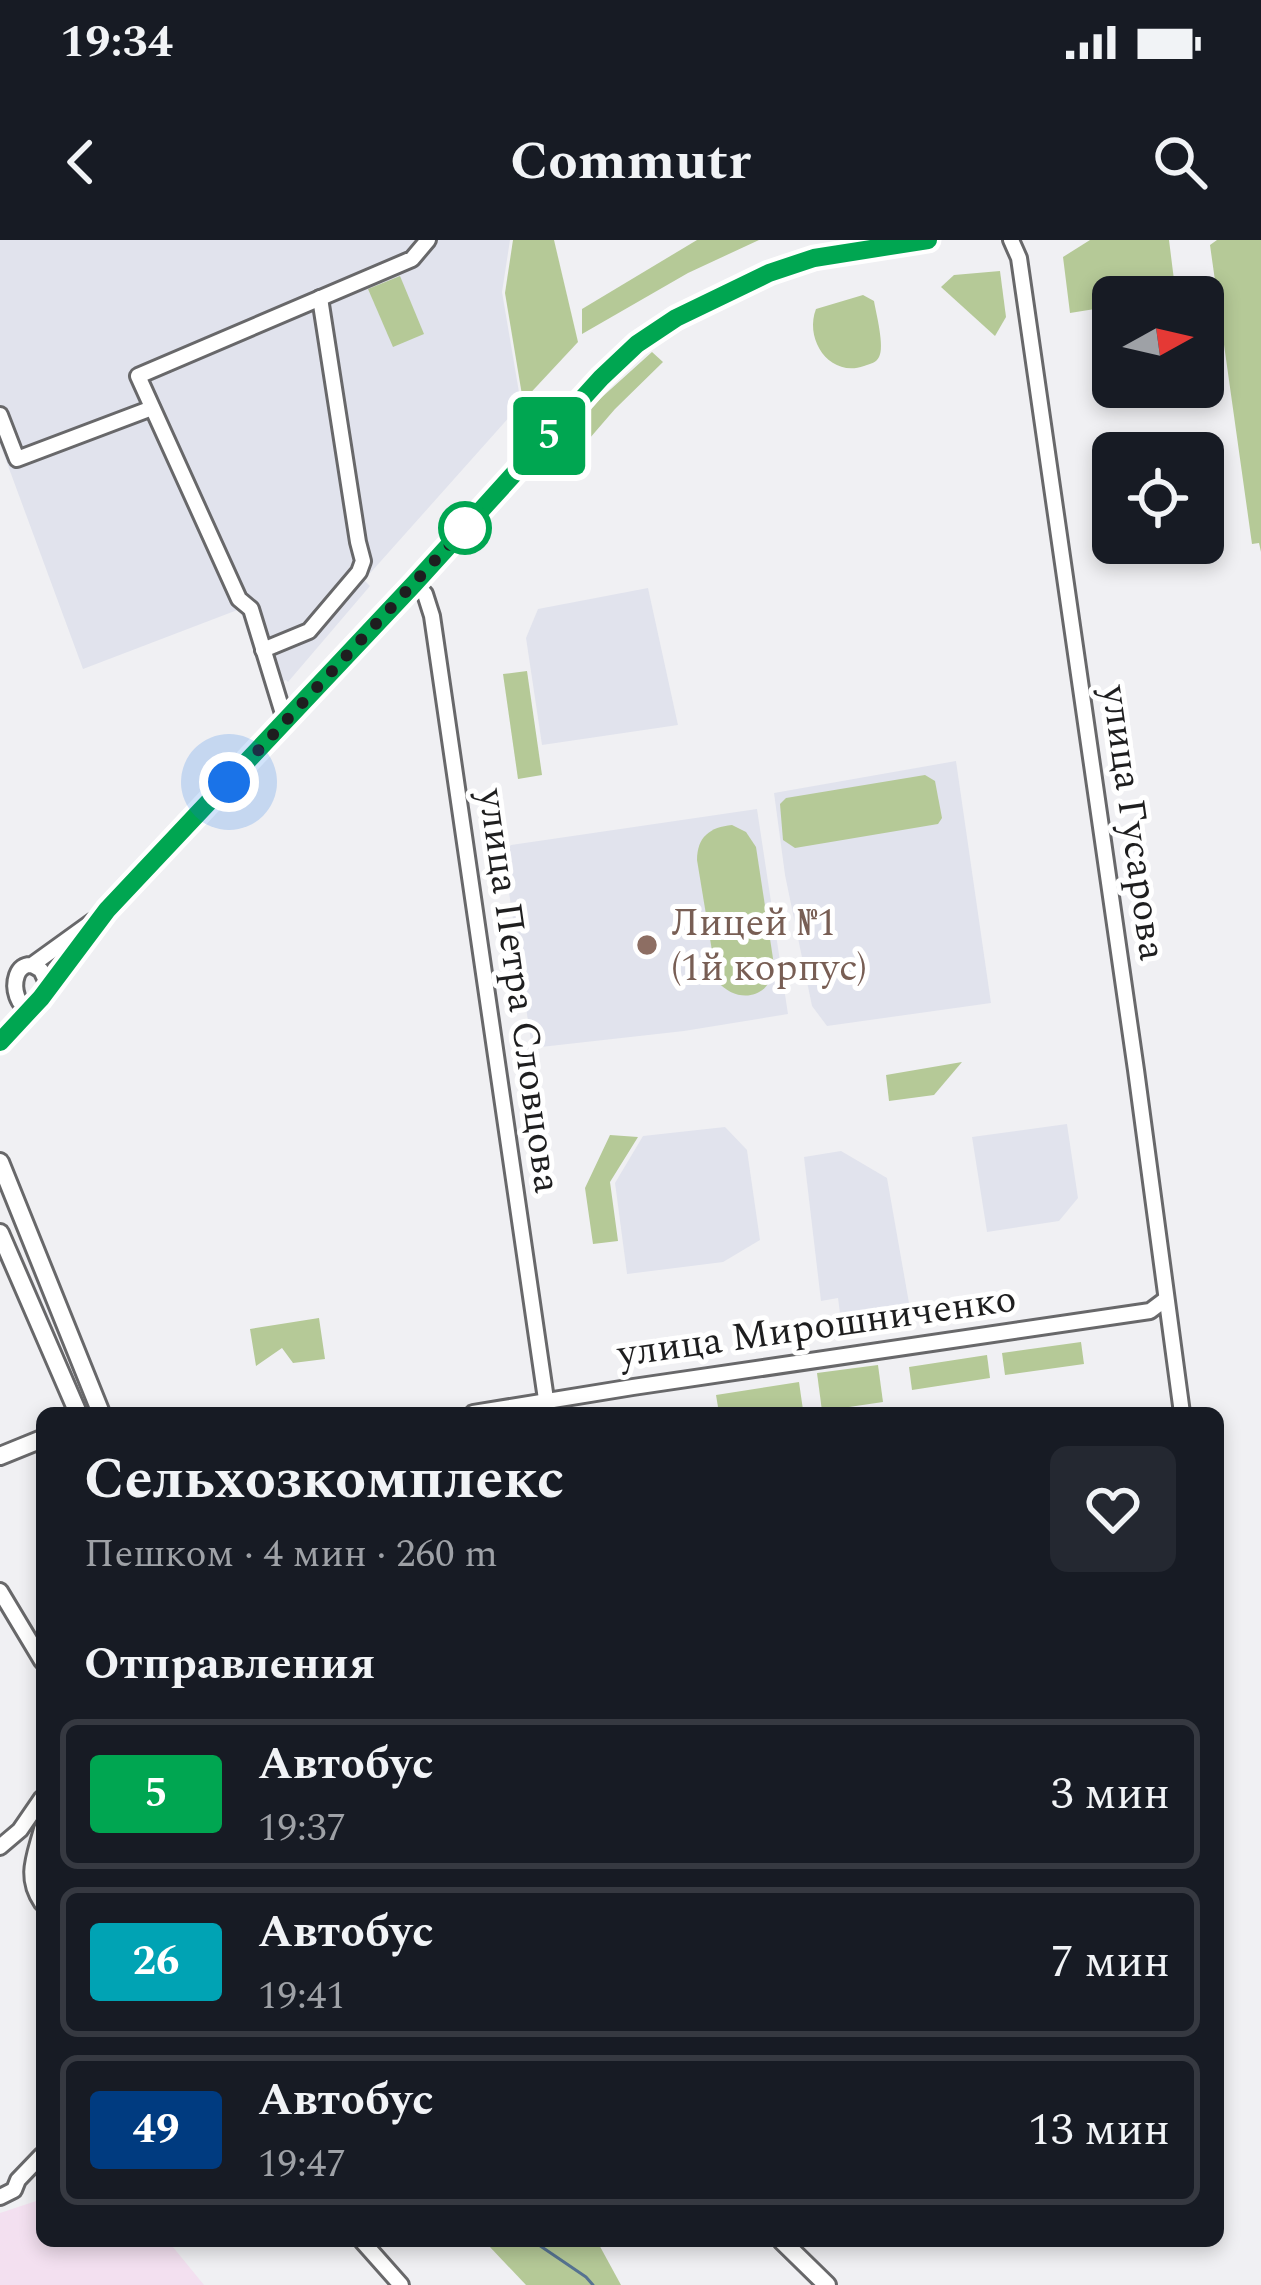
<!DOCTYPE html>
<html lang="ru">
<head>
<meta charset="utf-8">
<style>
	:root { --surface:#171b24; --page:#242831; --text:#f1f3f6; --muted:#9ea1a6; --line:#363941 }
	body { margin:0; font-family:Spectral,serif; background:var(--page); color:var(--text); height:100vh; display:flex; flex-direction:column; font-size:45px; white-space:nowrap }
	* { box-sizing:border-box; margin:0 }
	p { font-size:39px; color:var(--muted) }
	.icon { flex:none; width:66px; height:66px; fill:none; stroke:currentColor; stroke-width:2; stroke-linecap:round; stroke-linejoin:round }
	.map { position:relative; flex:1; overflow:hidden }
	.drawer { position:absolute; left:36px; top:1167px; width:1188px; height:840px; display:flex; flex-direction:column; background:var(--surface); border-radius:18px; box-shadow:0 6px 18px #0003 }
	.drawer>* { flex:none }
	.badge { padding:0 24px; border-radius:9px; font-size:42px; line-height:78px }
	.needle { width:78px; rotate:82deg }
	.controls { position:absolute; left:1092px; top:36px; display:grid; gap:24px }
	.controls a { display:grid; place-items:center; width:132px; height:132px; border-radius:18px; background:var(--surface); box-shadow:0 6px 18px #0003; font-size:60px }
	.you { position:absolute; width:60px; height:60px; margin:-30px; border:9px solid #fff; border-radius:50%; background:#1a73e8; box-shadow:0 0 0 18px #1a73e833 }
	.map>.badge { position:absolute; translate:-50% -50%; box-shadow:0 0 0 6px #fff }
	h2 { padding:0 48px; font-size:45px; line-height:108px }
	.round { display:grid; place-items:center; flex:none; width:126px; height:126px; border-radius:18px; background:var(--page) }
	.head { display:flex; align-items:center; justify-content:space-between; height:204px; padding:0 48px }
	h1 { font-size:57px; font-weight:700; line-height:90px }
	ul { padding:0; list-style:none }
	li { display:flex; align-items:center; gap:36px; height:150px; margin:0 24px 18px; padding:0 24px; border:6px solid var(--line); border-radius:18px }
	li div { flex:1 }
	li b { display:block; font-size:45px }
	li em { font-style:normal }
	li .badge { min-width:132px; font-weight:700; text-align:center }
	.status { display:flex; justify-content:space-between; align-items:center; height:84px; padding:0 60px; background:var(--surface); direction:ltr }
	.status svg { height:33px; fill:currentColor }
	header { display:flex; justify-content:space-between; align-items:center; height:156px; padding:0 48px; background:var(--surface); font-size:54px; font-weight:700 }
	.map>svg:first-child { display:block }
</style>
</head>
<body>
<div class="status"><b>19:34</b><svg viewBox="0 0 49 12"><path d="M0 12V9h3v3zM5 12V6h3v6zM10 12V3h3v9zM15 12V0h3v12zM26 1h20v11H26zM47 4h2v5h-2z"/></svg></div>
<header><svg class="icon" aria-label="back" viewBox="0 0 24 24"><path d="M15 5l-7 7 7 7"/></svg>Commutr<svg class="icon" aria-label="search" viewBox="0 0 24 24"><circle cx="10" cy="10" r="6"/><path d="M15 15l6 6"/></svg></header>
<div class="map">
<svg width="1261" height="2045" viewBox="0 0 1261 2045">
	<rect width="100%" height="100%" fill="#f0f0f3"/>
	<g fill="#e1e3ed">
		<path d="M0,0H510L502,52L521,164L364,340L370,346L288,442L286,440L265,446L240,369L83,429L0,204Z"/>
		<path d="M648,348L678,485L542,505L526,398L538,369Z"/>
		<path d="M956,521L991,763L827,786L812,766L785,635L774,553Z"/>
		<path d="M757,569L788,774L684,791L532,808L503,612L511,605Z"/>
		<path d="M1067,884L1078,958L1059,981L987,992L972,897Z"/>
		<path d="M725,887L747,910L760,1000L723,1022L627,1034L615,943L643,896Z"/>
		<path d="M841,911L887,938L909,1063L840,1074L838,1058L821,1061L804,917Z"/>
	</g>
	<path fill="#f3e0f0" d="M42,1959V2001H168L204,2045H0V1973Z"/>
	<g fill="#b5c997">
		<path d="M513,0H554L578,102L523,161L505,53Z"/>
		<path d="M697,0H759L688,33L582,94V69Z"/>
		<path d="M1090,0H1169L1174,40L1168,57H1113V74L1101,68L1070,73L1063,17Z"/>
		<path d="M1217,0H1261V312L1259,303L1252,304L1210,5Z"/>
		<path d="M1000,31L1006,77L995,96L941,47L954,35Z"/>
		<path d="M400,36L424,94L393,107L368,49Z"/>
		<path d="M863,55L874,61C876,73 885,107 879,117C876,123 870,124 864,126C830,138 804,100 816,69Z"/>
		<path d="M652,112L663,122L615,169L570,221L557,209L601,158Z"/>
		<path d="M527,431L542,535L518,539L503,434Z"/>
		<path d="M925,535L935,541L942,578L938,584L795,608L783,600L780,564L786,558Z"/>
		<path d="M732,585L746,592L756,607L774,725C772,759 737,765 717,741L697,620C697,597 710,587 732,585Z"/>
		<path d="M962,822L934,855L889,861L886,835Z"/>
		<path d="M610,895L638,897L610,942L618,1001L593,1004L585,948Z"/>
		<path d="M319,1078L325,1119L293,1123L282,1108L256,1126L250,1089Z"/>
		<path d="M1081,1102L1084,1124L1005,1135L1002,1113Z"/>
		<path d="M987,1115L990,1138L912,1150L909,1127Z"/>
		<path d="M878,1125L883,1162L822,1171L817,1133Z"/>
		<path d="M799,1142L803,1170L782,1173H719L716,1155Z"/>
		<path d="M494,2001H597L621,2045H526L489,2006Z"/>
	</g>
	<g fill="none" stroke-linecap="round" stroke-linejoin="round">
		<path stroke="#567391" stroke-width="3" d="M533,2001L586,2037L593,2045"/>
		<g stroke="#68686a" stroke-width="20">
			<g id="minor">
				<path d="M1011,0L1019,18L1136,830L1182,1173"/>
				<path d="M0,175L17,219L152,168"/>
				<path d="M414,344L425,354L432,376L548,1173"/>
				<path d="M263,410L309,391L359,332L363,321L358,302L320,58"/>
				<path d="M285,480L251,369L239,359L138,136L412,19L428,0"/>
				<path d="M32,725L41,730L48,745C19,805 0,722 32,725L93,681"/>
				<path d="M0,802L41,758L107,670L414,344L601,138L637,104L676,78L769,33L814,18L928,0"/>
				<path d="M473,1173L633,1147L1150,1071L1166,1059"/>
				<path d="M0,1351L42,1421"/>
				<path d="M42,1589C35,1616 24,1637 42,1663"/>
				<path d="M0,1607L20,1590L42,1558"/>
				<path d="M0,1957L14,1950L18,1940L42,1915"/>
				<path d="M362,2001L401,2045"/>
			</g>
		</g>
		<g stroke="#68686a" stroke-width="22">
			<g id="major">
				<path d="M0,922L101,1173"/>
				<path d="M0,993L78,1173"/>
				<path d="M0,1216L42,1199"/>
				<path d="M782,2001L827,2045"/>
			</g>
		</g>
		<use href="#minor" stroke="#fff" stroke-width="14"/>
		<use href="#major" stroke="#fff" stroke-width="16"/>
	</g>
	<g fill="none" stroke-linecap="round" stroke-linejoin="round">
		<g stroke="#fff" stroke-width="27">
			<path id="line" d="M0,802L41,758L107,670L414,344L601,138L637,104L676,78L769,33L814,18L928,0"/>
		</g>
		<use href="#line" stroke="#00a651" stroke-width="18"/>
		<path stroke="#1e1e1f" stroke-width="12" stroke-dasharray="0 21.6" d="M229,542L465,288"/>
	</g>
	<circle fill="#fff" stroke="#00a651" stroke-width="6" cx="465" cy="288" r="24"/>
	<circle fill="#8d6e63" stroke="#fff" stroke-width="4.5" cx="647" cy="705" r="12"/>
	<g text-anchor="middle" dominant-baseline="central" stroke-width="10" stroke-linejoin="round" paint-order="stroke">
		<g font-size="39" fill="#1e1e1f" stroke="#fff">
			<text transform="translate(1133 583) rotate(82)">улица Гусарова</text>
			<text transform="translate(519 751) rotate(82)">улица Петра Словцова</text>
			<text transform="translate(817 1087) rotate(-8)">улица Мирошниченко</text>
		</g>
		<g font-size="39" fill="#785e54" stroke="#fff" text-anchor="start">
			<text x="671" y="683">Лицей №1<tspan x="671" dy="45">(1й корпус)</tspan></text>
		</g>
	</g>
</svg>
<div class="controls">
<a><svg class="needle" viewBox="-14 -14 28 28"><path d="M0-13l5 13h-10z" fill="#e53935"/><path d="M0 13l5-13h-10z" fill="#9ea1a6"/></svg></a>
<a><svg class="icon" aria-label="locate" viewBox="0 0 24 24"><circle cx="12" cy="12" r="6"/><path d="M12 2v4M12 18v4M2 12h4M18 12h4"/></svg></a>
</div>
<div class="you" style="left:229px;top:542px"></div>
<b class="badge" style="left:549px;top:196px;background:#00a651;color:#fff">5</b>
<section class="drawer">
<div class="head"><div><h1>Сельхозкомплекс</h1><p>Пешком · 4 мин · 260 m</p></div><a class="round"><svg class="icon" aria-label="heart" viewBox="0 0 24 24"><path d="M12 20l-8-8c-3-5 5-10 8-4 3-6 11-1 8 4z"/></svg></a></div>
<h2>Отправления</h2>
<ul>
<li><span class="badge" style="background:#00a651;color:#fff">5</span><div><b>Автобус</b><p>19:37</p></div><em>3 мин</em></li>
<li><span class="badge" style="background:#00a3b4;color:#fff">26</span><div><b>Автобус</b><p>19:41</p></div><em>7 мин</em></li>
<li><span class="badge" style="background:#003b80;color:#fff">49</span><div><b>Автобус</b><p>19:47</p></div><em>13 мин</em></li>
</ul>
</section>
</div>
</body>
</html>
